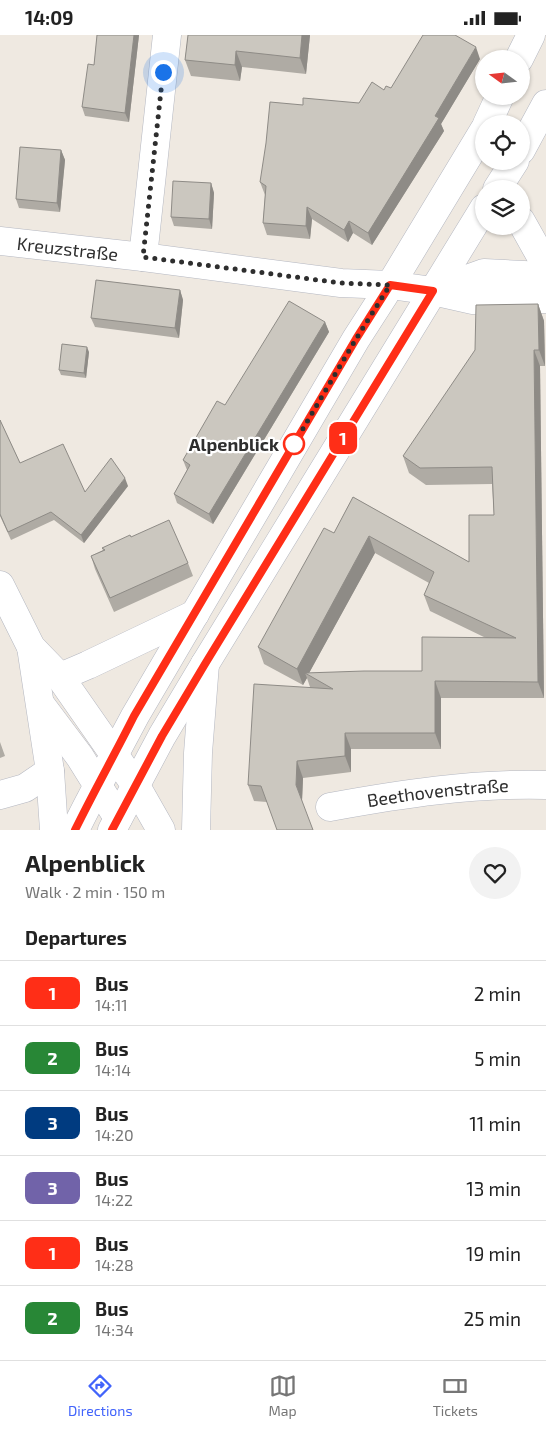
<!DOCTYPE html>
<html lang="en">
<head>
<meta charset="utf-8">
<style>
	:root { --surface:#fff; --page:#f2f2f2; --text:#222; --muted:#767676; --line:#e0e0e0; --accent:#4264fb }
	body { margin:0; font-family:"Exo 2",sans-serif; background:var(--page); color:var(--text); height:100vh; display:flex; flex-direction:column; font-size:19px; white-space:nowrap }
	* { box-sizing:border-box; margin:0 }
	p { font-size:16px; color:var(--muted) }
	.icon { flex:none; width:28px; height:28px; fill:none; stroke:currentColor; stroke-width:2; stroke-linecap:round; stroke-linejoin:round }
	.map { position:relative; height:795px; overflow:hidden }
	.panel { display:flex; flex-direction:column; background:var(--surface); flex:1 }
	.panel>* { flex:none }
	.badge { padding:0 10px; border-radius:8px; font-size:18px; line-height:32px }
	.needle { width:32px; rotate:285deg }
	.buttons { position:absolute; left:475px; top:15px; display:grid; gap:10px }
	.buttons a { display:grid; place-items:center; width:55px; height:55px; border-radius:50%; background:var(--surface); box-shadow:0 1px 4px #0004; font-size:25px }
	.you { position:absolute; width:25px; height:25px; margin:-12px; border:4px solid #fff; border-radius:50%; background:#1a73e8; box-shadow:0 0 0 8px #1a73e833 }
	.map>.badge { position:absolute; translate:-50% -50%; box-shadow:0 0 0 2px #fff }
	h2 { padding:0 25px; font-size:19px; line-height:45px }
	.round { display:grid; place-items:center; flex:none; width:52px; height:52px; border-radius:26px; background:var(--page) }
	.headline { display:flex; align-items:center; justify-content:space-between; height:85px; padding:0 25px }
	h1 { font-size:24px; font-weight:700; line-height:38px }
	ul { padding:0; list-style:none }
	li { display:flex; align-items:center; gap:15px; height:65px; padding:0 25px; border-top:1px solid var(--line) }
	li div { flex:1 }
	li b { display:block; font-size:19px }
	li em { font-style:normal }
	li .badge { min-width:55px; font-weight:700; text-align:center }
	.status { display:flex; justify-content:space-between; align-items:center; height:35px; padding:0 25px; background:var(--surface); direction:ltr }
	.status svg { height:14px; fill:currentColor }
	.tab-bar { display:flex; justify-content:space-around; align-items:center; height:70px; border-top:1px solid var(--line); background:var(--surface); font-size:14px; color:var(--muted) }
	.tab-bar a { display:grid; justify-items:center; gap:2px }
	.tab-bar .on { color:var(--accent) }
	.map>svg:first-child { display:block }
</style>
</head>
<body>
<div class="status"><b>14:09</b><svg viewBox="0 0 49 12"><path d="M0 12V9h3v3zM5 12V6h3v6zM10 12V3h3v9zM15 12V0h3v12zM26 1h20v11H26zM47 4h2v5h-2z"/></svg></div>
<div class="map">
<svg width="546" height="795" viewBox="0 0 546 795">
	<rect width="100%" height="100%" fill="#efe9e1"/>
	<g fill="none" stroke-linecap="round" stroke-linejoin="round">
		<g stroke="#b4b7c1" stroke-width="29">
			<g id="minor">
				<path d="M143,222L167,0"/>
				<path d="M136,751L161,795"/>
				<path d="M0,760L25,753L50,736"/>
				<path id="s1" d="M330,772C401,759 473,748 546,750"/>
				<path d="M196,795L198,718L205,629"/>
			</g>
		</g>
		<g stroke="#b4b7c1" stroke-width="29">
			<g id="tertiary">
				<path id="s2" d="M0,206L143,222L341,248L390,250L433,256L473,265L546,264"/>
				<path d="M434,256L484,238L546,241"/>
				<path d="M0,550L31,612L60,642L136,751"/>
				<path d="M31,612L50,736L54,795"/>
				<path d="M60,642L88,630L195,579"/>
				<path d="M41,670L80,722L118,783"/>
			</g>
		</g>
		<g stroke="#b4b7c1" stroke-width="29">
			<g id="secondary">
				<path d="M519,24L531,0"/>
				<path d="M487,89L500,61"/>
				<path d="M521,115L546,69"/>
				<path d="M497,154L515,126"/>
				<path d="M521,186L540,220L546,223"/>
				<path d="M75,795C94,756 115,719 135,681L356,304L383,262L484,95"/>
				<path d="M112,795L162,701L205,629L484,173"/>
			</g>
		</g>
		<use href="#minor" stroke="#fff" stroke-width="28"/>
		<use href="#tertiary" stroke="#fff" stroke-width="28"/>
		<use href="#secondary" stroke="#fff" stroke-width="28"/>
	</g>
	<g fill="#afaba4" fill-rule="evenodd">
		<path d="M97,0H139L129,87L85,81L82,72L94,30Z"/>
		<path d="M188,0H310L306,39L242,32L240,46L191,41L185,25Z"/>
		<path d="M480,24L441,89L444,96L372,210L353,198L348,207L312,184L310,204L267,200L263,188L265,160L260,147L303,70L359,68L391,53Z"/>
		<path d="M61,115L65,125L60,177L19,173L16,164Z"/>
		<path d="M211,148L214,158L212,194L174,191L171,182Z"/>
		<path d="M180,255L183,265L179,303L95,292L91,283Z"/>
		<path d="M538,269L544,286L545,331H540L544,663H441V714H351V737L303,743L302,766L267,767L254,766L248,750L310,652L307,643L303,650L264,629L258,612L334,498L353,462L469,527L494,480L492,449L426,450L409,438L403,421ZM375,518L429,548L424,560L430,576L486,603L422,636L309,638Z"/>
		<path d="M325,287L329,297L213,489L177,468L174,459L187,435L183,425L225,370Z"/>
		<path d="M89,317L86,343L61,340L59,335Z"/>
		<path d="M0,385L20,428L85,457L128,451L84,508L54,485L11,505L0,481Z"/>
		<path d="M131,502L188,528L193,541L114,577L95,534L91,521L103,515L102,513Z"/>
		<path d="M0,707L5,721L0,723Z"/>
	</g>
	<g fill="#8e8b86">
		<path d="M134,0H139L129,87L125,78Z"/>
		<path d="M302,0H310L306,39L300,23Z"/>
		<path d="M476,12L480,24L441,89L444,96L372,210L368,198L435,81Z"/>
		<path d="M236,16L242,32L240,46L235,30Z"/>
		<path d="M61,115L65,125L60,177L57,168Z"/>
		<path d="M211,148L214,158L212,194L209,184Z"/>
		<path d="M307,172L312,184L310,204L306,191Z"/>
		<path d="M349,186L353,198L348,207L344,195Z"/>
		<path d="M180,255L183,265L179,303L175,293Z"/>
		<path d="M538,269L544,286L545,331L539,315Z"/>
		<path d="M325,287L329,297L213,489L209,479Z"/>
		<path d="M87,312L89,317L86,343L84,338Z"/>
		<path d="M534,315L540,331L544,663L538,647Z"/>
		<path d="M125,443L128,451L84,508L81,500Z"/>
		<path d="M369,501L375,518L308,640L305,638L307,643L303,650L297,634Z"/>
		<path d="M435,646L441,663V714L435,698Z"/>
		<path d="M345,698L351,714V737L345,721Z"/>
		<path d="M297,726L303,743L302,766L296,750Z"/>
	</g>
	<g fill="#cbc7bf" stroke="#8e8b86">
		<path d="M97,0H134L125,78L82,72L88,29L94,30Z"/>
		<path d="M188,0H302L300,23L236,16L235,30L185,25Z"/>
		<path d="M423,0H455L476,12L435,81L439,83L368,198L349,186L344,195L307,172L306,191L263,188L266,151L260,147L266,108L270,67L303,70V63L359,68L372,47L384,55L386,51L391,53Z"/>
		<path d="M20,112L61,115L57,168L16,164Z"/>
		<path d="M173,146L211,148L209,184L171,182Z"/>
		<path d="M96,245L180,255L175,293L91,283Z"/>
		<path d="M289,266L325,287L209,479L174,459L190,430L183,425L217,366L225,370Z"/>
		<path d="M538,269L539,315H534L538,647L435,646V698H345V721L297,726L296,750L313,795H277L261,751L248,750L254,649L333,654L305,638L364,636H422V602L516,603L424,560L434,537L369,501L297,634L258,612L324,493L334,498L353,462L469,527V480H494L492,432L420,433L403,421L475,315L476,270Z"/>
		<path d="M62,309L87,312L84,338L59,335Z"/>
		<path d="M0,385L20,428L63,409L85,457L111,423L125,443L81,500L51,477L8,497L0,479Z"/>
		<path d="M169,485L188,528L110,563L91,521L105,515L102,513L130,500L131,502Z"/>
	</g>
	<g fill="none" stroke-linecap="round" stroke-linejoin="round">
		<g stroke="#fff" stroke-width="11">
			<path id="line" d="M75,795C94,756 115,719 134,681L356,304L390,250L433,256L205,629L162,701L112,795"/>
		</g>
		<use href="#line" stroke="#ff2e17" stroke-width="8"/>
		<path stroke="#2e2e2e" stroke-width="5" stroke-dasharray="0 9" d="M163,37L143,222L341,248L390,250L356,304L294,409"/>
	</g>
	<circle fill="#fff" stroke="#ff2e17" stroke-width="2.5" cx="294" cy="409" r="10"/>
	<g text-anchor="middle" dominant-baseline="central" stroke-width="4.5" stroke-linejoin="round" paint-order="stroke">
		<g font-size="18" fill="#2e2e2e" stroke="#fff">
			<text stroke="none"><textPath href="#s2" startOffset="68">Kreuzstraße</textPath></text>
			<text stroke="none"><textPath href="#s1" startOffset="109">Beethovenstraße</textPath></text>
		</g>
		<g font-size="18" font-weight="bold" fill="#2e2e2e" stroke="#fff" text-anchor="end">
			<text x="279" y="409">Alpenblick</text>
		</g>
	</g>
</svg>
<div class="buttons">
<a><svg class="needle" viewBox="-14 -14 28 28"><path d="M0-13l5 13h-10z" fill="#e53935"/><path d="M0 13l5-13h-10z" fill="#767676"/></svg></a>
<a><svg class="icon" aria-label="locate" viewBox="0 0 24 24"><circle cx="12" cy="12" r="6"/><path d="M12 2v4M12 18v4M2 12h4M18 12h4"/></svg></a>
<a><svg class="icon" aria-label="layers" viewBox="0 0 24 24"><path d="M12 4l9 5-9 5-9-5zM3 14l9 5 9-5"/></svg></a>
</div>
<div class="you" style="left:163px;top:37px"></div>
<b class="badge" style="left:343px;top:403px;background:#ff2e17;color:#fff">1</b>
</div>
<section class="panel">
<div class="headline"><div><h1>Alpenblick</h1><p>Walk · 2 min · 150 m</p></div><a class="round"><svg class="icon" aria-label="heart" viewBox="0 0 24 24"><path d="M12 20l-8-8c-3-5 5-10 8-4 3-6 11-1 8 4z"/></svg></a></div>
<h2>Departures</h2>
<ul>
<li><span class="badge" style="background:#ff2e17;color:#fff">1</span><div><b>Bus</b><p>14:11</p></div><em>2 min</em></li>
<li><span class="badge" style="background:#288736;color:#fff">2</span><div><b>Bus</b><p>14:14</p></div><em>5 min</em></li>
<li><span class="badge" style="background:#003b80;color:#fff">3</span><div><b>Bus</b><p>14:20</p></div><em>11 min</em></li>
<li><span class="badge" style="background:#7163a9;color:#fff">3</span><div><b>Bus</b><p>14:22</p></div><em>13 min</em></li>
<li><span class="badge" style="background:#ff2e17;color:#fff">1</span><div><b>Bus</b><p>14:28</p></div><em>19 min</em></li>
<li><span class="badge" style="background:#288736;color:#fff">2</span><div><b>Bus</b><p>14:34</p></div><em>25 min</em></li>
</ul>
</section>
<nav class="tab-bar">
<a class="on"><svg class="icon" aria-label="directions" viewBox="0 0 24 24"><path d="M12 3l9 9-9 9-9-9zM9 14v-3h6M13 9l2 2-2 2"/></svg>Directions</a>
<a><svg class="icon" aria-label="map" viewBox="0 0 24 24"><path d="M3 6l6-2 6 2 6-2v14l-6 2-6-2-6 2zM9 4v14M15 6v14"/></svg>Map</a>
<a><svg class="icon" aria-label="tickets" viewBox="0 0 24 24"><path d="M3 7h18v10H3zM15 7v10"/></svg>Tickets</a>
</nav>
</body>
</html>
